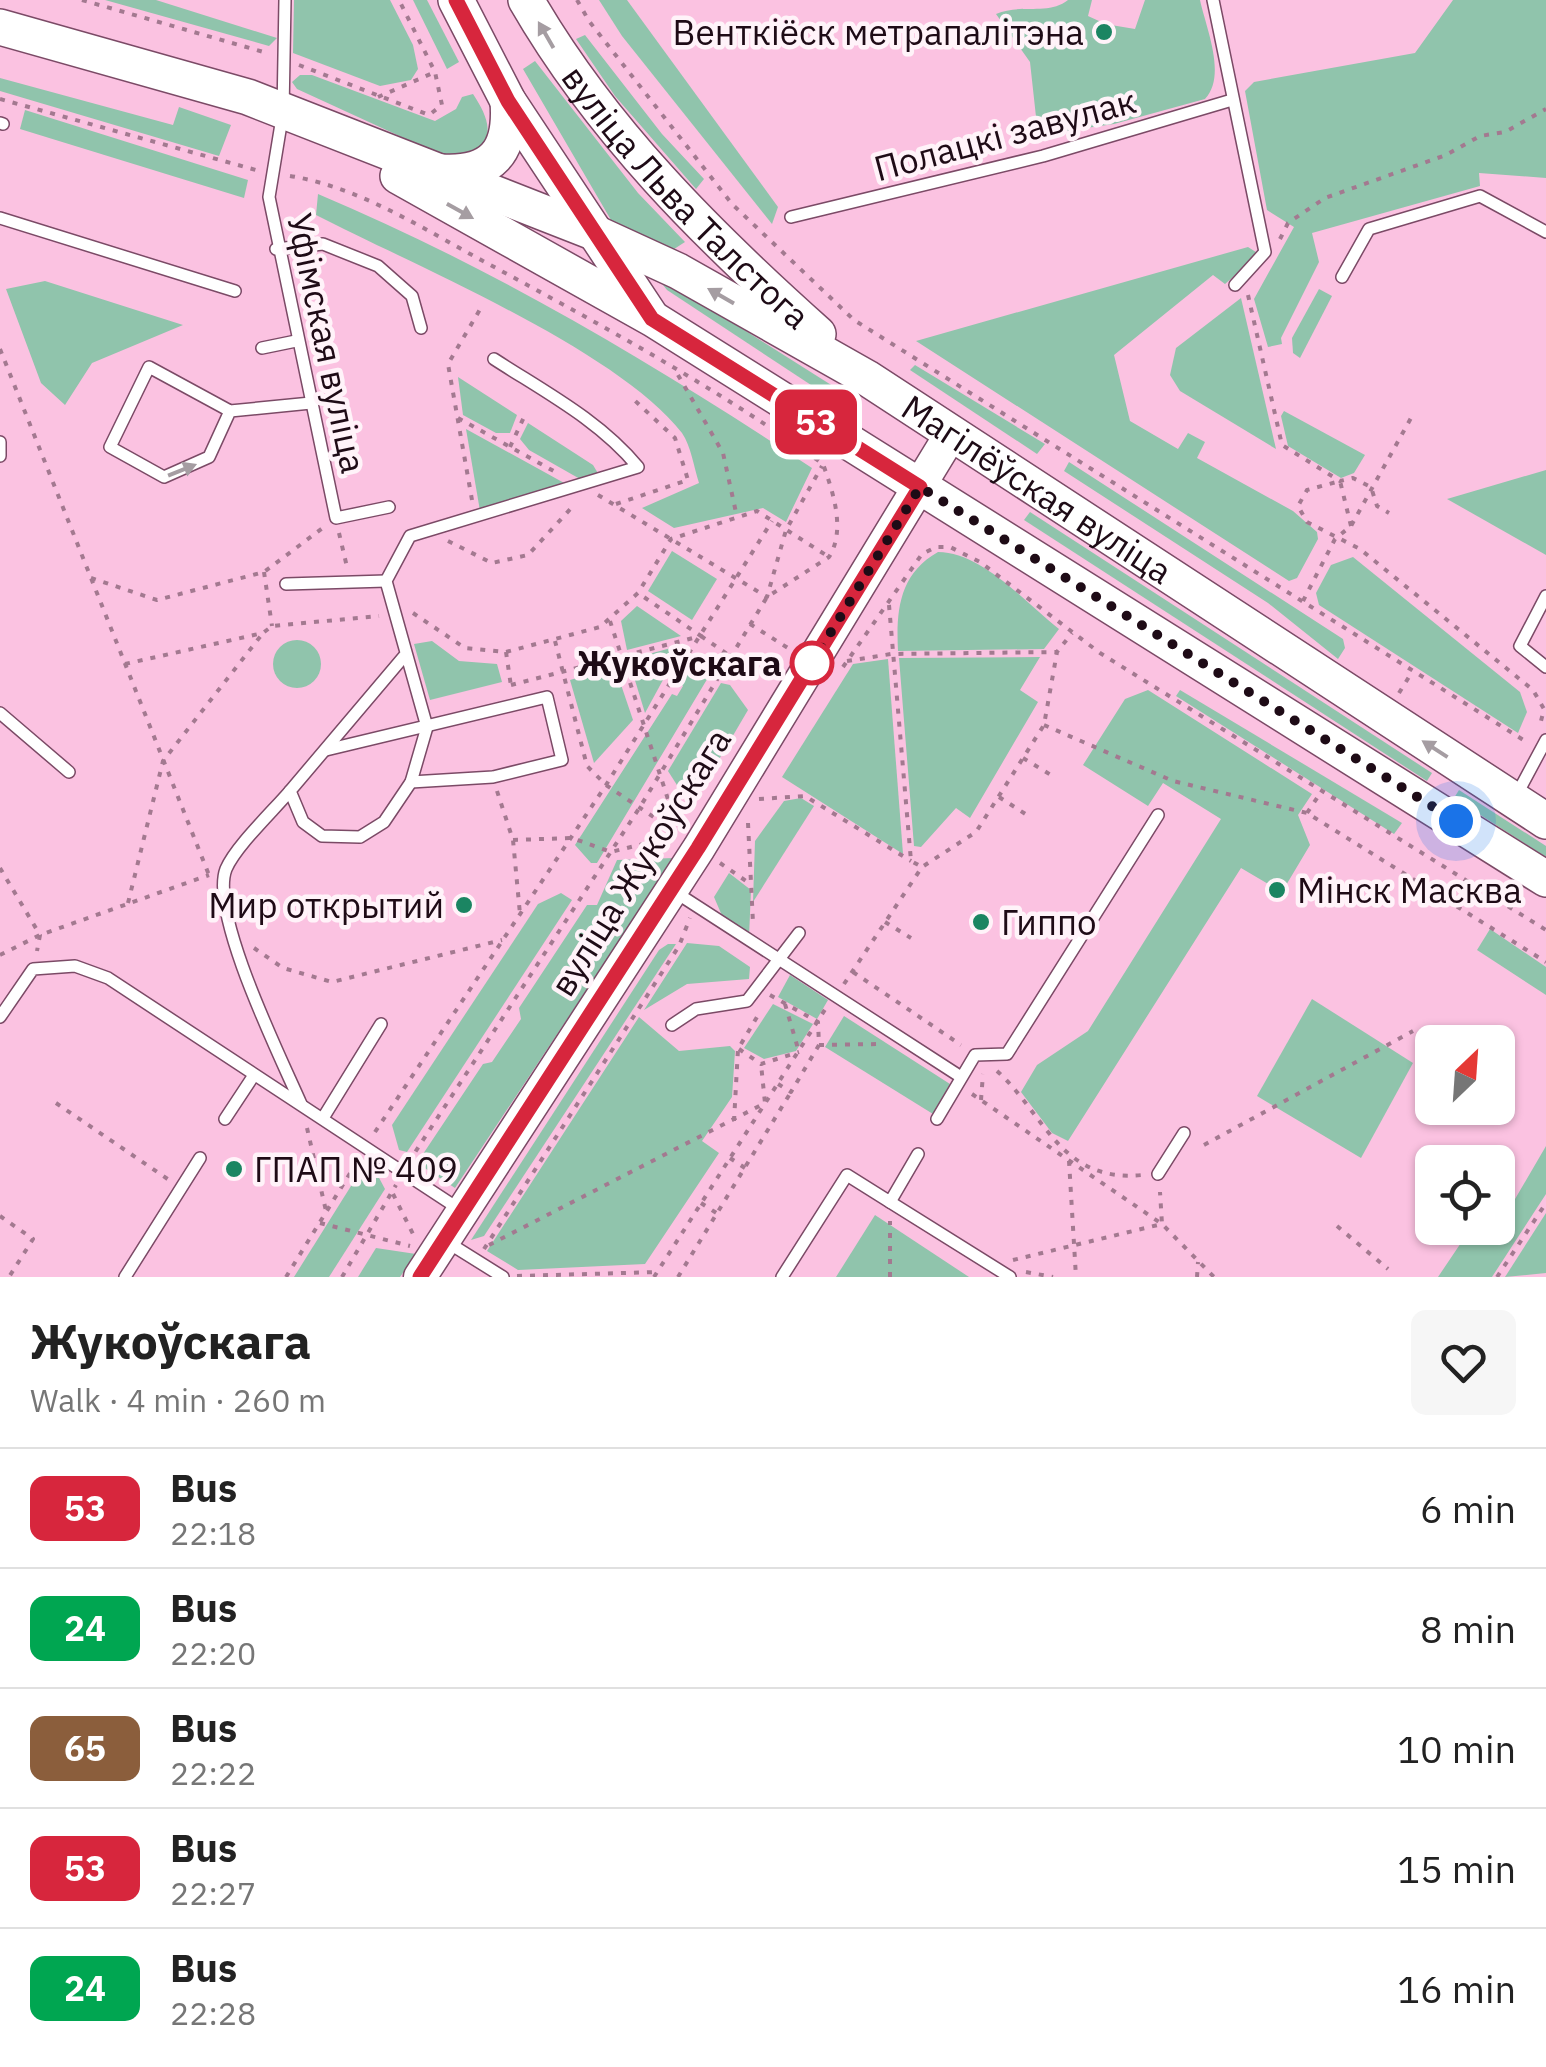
<!DOCTYPE html>
<html lang="en">
<head>
<meta charset="utf-8">
<style>
	:root { --surface:#fff; --page:#f6f6f6; --text:#222; --muted:#767676; --line:#e0e0e0 }
	body { margin:0; font-family:"IBM Plex Sans",sans-serif; background:var(--page); color:var(--text); height:100vh; display:flex; flex-direction:column; font-size:38px; white-space:nowrap }
	* { box-sizing:border-box; margin:0 }
	p { font-size:32px; color:var(--muted) }
	.icon { flex:none; width:55px; height:55px; fill:none; stroke:currentColor; stroke-width:2; stroke-linecap:round; stroke-linejoin:round }
	.map { position:relative; height:1277px; overflow:hidden }
	.drawer { display:flex; flex-direction:column; background:var(--surface); flex:1 }
	.drawer>* { flex:none }
	.badge { padding:0 20px; border-radius:15px; font-size:35px; line-height:65px }
	.needle { width:65px; rotate:25deg }
	.buttons { position:absolute; left:1415px; top:1025px; display:grid; gap:20px }
	.buttons a { display:grid; place-items:center; width:100px; height:100px; border-radius:15px; background:var(--surface); box-shadow:0 2px 8px #0004; font-size:50px }
	.you { position:absolute; width:50px; height:50px; margin:-25px; border:8px solid #fff; border-radius:50%; background:#1a73e8; box-shadow:0 0 0 15px #1a73e833 }
	.map>.badge { position:absolute; translate:-50% -50%; box-shadow:0 0 0 5px #fff }
	.round { display:grid; place-items:center; flex:none; width:105px; height:105px; border-radius:15px; background:var(--page) }
	.summary { display:flex; align-items:center; justify-content:space-between; height:170px; padding:0 30px }
	h1 { font-size:48px; font-weight:800; line-height:75px }
	ul { padding:0; list-style:none }
	li { display:flex; align-items:center; gap:30px; height:120px; padding:0 30px; border-top:2px solid var(--line) }
	li div { flex:1 }
	li b { display:block; font-size:38px }
	li em { font-style:normal }
	li .badge { min-width:110px; font-weight:700; text-align:center }
	.map>svg:first-child { display:block }
</style>
</head>
<body>
<div class="map">
<svg width="1546" height="1277" viewBox="0 0 1546 1277">
	<rect width="100%" height="100%" fill="#fbc2e1"/>
	<g fill="#90c4ac">
		<path d="M105,0H156L277,38L269,46Z"/>
		<path d="M294,0H390L413,45L418,69L411,80L380,86L293,53Z"/>
		<path d="M413,0H427L459,62L447,69Z"/>
		<path d="M599,0H627L778,207L772,224L622,36Z"/>
		<path d="M1068,0H1092L1088,16L1099,21V37L1107,39L1111,25L1135,29L1145,0H1200C1206,28 1227,76 1205,99L1114,124L1038,135L1030,62L996,14C1021,3 1048,16 1068,0Z"/>
		<path d="M1453,0H1546V178L1479,173L1480,186L1312,233L1319,262L1281,338L1282,344L1268,347L1254,299L1294,227L1267,210L1245,91L1254,82L1415,53Z"/>
		<path d="M585,35L662,134L704,179L696,189L615,96L576,39Z"/>
		<path d="M535,61L638,193L685,242L671,251L611,220L523,69Z"/>
		<path d="M300,75H312L435,121L456,109L462,97L473,94C489,118 497,140 470,159L443,156L297,89L292,82Z"/>
		<path d="M0,78L173,125L179,107L231,125L219,156L0,91Z"/>
		<path d="M25,110L248,180L244,198L20,129Z"/>
		<path d="M318,194C492,267 654,364 812,468L786,522L763,508L674,528L642,508L699,483C694,468 691,446 682,433C616,349 415,266 316,215Z"/>
		<path d="M1248,247L1259,254L1225,284L1213,275L1114,355L1130,421L1178,449L1188,433L1205,442L1197,458L1293,511L1317,532L1318,539L1297,578L1289,581L916,341Z"/>
		<path d="M659,280L670,283L855,400L849,410L667,290Z"/>
		<path d="M45,281L183,325L92,363L65,405L41,383L6,289Z"/>
		<path d="M1319,289L1332,296L1300,358L1293,353L1292,338Z"/>
		<path d="M1241,298L1276,449L1180,391L1170,375L1176,348Z"/>
		<path d="M915,365L1045,444L1037,454L910,370Z"/>
		<path d="M458,377L517,415L510,433H496L463,415Z"/>
		<path d="M1284,411L1365,455L1354,473L1341,478L1288,446L1281,416Z"/>
		<path d="M528,423L593,465L599,475L580,479L529,450L520,439Z"/>
		<path d="M466,429L566,484L480,511Z"/>
		<path d="M1069,462L1343,639L1345,648L1338,659L1268,603L1064,471Z"/>
		<path d="M1546,470V555L1447,499Z"/>
		<path d="M1030,512L1432,773L1427,781L1024,520Z"/>
		<path d="M672,551L717,579L692,620L648,591Z"/>
		<path d="M938,552C982,552 1026,603 1059,629L1044,649L898,651C896,611 899,574 938,552Z"/>
		<path d="M1353,557L1520,692L1527,712L1518,733L1319,605L1316,593L1331,565Z"/>
		<path d="M637,606L681,636L627,650L621,621Z"/>
		<circle cx="297" cy="664" r="24"/>
		<path d="M432,641L459,661L497,664L502,682L430,700L414,644Z"/>
		<path d="M682,645L645,713L630,664L634,658Z"/>
		<path d="M1040,657L1020,690L1038,702L970,818L956,808L921,847L914,846L899,658Z"/>
		<path d="M888,659L903,854L782,777L853,664Z"/>
		<path d="M693,660L709,665L712,671L597,863H591L575,845L672,694L677,696L683,686L679,682Z"/>
		<path d="M615,667L633,720L594,763L570,680Z"/>
		<path d="M721,683L730,685L748,710L691,807L668,771Z"/>
		<path d="M1148,690L1312,794L1298,815L1310,845L1282,892L1241,868L1068,1141L1052,1133L1021,1092L1037,1065L1088,1031L1221,819L1163,783L1148,806L1083,765L1125,699Z"/>
		<path d="M1180,690L1402,823L1394,834L1176,696Z"/>
		<path d="M1459,790L1546,846V857L1454,798Z"/>
		<path d="M801,798L814,806L753,902L755,841L784,801Z"/>
		<path d="M674,858L455,1188L417,1163L483,1064L492,1062L521,1019L519,1008L587,905H597L617,860Z"/>
		<path d="M729,873L751,890L749,937L723,918L714,897Z"/>
		<path d="M561,893L572,900L407,1152L399,1150L392,1125L538,904Z"/>
		<path d="M1490,929L1546,967V995L1477,950Z"/>
		<path d="M687,943L719,946L750,967L749,979L687,984L644,1010Z"/>
		<path d="M668,944H676L484,1236L471,1240L659,950Z"/>
		<path d="M790,975L828,1000L817,1019L778,997Z"/>
		<path d="M1312,999L1413,1063L1361,1158L1257,1096Z"/>
		<path d="M773,1004L813,1024L796,1051L764,1059L744,1048Z"/>
		<path d="M844,1016L950,1084L933,1114L825,1047Z"/>
		<path d="M639,1017L679,1051L730,1046L735,1051L732,1097L702,1141L719,1153L645,1264L518,1270L487,1251Z"/>
		<path d="M1546,1146V1194L1492,1277H1438L1471,1228H1498V1205L1508,1211Z"/>
		<path d="M361,1170L377,1174L385,1189L329,1277H294Z"/>
		<path d="M1546,1213V1273L1505,1277Z"/>
		<path d="M875,1215L969,1277H836Z"/>
		<path d="M376,1248L416,1254L400,1277H358Z"/>
	</g>
	<g fill="none" stroke-linecap="round" stroke-linejoin="round">
		<g stroke="#7b4a66" stroke-width="14">
			<g id="lane">
				<path d="M285,0L283,112L269,197L336,518L389,507"/>
				<path d="M1213,0L1265,252L1235,285"/>
				<path d="M0,123L3,124"/>
				<path d="M791,217L1043,156L1232,100"/>
				<path d="M0,218L235,291"/>
				<path d="M276,249L323,244L378,266L412,296L421,328"/>
				<path d="M1342,277L1369,229L1480,196L1546,232"/>
				<path d="M262,348L296,341"/>
				<path d="M230,411L209,457L164,477L110,447L149,367L230,411L311,403"/>
				<path d="M0,442V456"/>
				<path d="M286,584L386,581"/>
				<path d="M1546,596L1520,646L1546,667"/>
				<path d="M406,654L290,791L303,822L322,836L360,837L384,822L411,782L427,727L386,581L410,536L638,467C599,420 545,392 494,359"/>
				<path d="M0,713L69,772"/>
				<path d="M326,750L547,697L562,760L493,777L411,782"/>
				<path d="M290,791C273,811 236,846 226,869C209,913 281,1058 301,1104"/>
				<path d="M1516,796L1546,740"/>
				<path d="M675,892L961,1077"/>
				<path d="M0,1017L33,969L75,966L108,978L459,1209"/>
				<path d="M672,1025L696,1009L747,1001L799,933"/>
				<path d="M323,1118L381,1024"/>
				<path d="M225,1119L254,1075"/>
				<path d="M937,1119L975,1055L1007,1054L1158,815"/>
				<path d="M1158,1174L1184,1133"/>
				<path d="M890,1202L1010,1277"/>
				<path d="M447,1242L503,1277"/>
				<path d="M125,1277L200,1158"/>
				<path d="M782,1277L847,1175L890,1202L918,1154"/>
			</g>
		</g>
		<g stroke="#7b4a66" stroke-width="35">
			<path id="secondary" d="M420,1277L699,848L951,434"/>
		</g>
		<g stroke="#7b4a66" stroke-width="38">
			<g id="primary">
				<path d="M456,0L508,101L649,314"/>
				<path id="s1" d="M526,0C601,130 707,235 818,334"/>
				<path id="s2" d="M0,27L248,97L593,232L678,271L867,378L1546,821"/>
				<path d="M441,172C492,175 512,152 508,101"/>
				<path d="M398,176L653,319L1546,879"/>
			</g>
		</g>
		<g stroke="#a37990" stroke-width="4" stroke-dasharray="5 8" stroke-linecap="butt">
			<path d="M82,0L267,53"/>
			<path d="M577,0L589,21L732,204L854,320L1525,741"/>
			<path d="M299,65L429,115L442,105L435,72L399,0"/>
			<path d="M378,97L433,73"/>
			<path d="M0,99L256,170"/>
			<path d="M290,176C359,187 422,228 483,261C598,323 717,388 823,464C833,492 846,530 829,557L767,597L640,807L410,1160"/>
			<path d="M1280,239L1288,223L1325,198L1446,155L1480,136L1505,132L1546,109"/>
			<path d="M1248,295L1282,445L1340,481L1353,478L1371,487L1377,506L1389,513"/>
			<path d="M0,349L209,875"/>
			<path d="M678,375L723,453L737,517"/>
			<path d="M458,418L559,474"/>
			<path d="M510,447L525,415"/>
			<path d="M598,495L767,597L786,530L822,466"/>
			<path d="M472,500L448,364L482,306"/>
			<path d="M616,504L688,480L675,438L631,397"/>
			<path d="M1351,526L1340,481L1307,490L1298,506L1307,522L1360,549L1533,690L1544,709L1540,725"/>
			<path d="M339,533L347,567"/>
			<path d="M448,541L492,563L528,555L575,504"/>
			<path d="M264,572L272,626"/>
			<path d="M91,578L157,600L264,572L324,527"/>
			<path d="M1303,601L1335,539L1351,526L1411,418"/>
			<path d="M889,605L911,861L922,867"/>
			<path d="M413,613L465,648L506,652L600,627L638,593L671,539L757,511L829,557"/>
			<path d="M610,621L678,830"/>
			<path d="M750,624L791,650"/>
			<path d="M701,636L730,656"/>
			<path d="M555,641L587,766L606,785L676,832"/>
			<path d="M506,652L511,686"/>
			<path d="M847,661L891,654L1057,652"/>
			<path d="M125,664L263,633L272,626L379,616"/>
			<path d="M843,667L922,554L936,547H950L980,562L1100,653L1546,930"/>
			<path d="M511,685L701,636L638,593"/>
			<path d="M1399,693L1412,672"/>
			<path d="M1044,725L1173,781L1307,813L1546,962"/>
			<path d="M1023,758L1051,775"/>
			<path d="M497,791L513,840L520,914"/>
			<path d="M999,797L1027,815"/>
			<path d="M759,799L805,796L911,861"/>
			<path d="M1307,813L1321,792"/>
			<path d="M748,823L753,923"/>
			<path d="M513,840L572,838L611,852L675,836"/>
			<path d="M720,863L749,883"/>
			<path d="M0,868L40,935L37,951"/>
			<path d="M128,903L163,761L263,633"/>
			<path d="M885,922L911,938"/>
			<path d="M254,948L283,968L332,982L502,940"/>
			<path d="M0,955L40,935L209,875"/>
			<path d="M853,972L961,1045"/>
			<path d="M844,984L922,867L976,832L1044,725L1057,652L1072,633"/>
			<path d="M770,995L818,1022L819,1045L791,1092L778,1084"/>
			<path d="M785,1004L799,1052"/>
			<path d="M819,1045L879,1044"/>
			<path d="M739,1049L761,1064L799,1052"/>
			<path d="M997,1071C1045,1114 1060,1183 1142,1175"/>
			<path d="M972,1094L1162,1224L1214,1277"/>
			<path d="M981,1100L983,1074"/>
			<path d="M56,1103L169,1180"/>
			<path d="M734,1121L738,1049L760,1012"/>
			<path d="M307,1128L326,1211"/>
			<path d="M375,1132L606,785L772,521"/>
			<path d="M1204,1145L1413,1031"/>
			<path d="M730,1158L745,1168"/>
			<path d="M1069,1161L1076,1277"/>
			<path d="M393,1194L413,1234"/>
			<path d="M701,1203L718,1214"/>
			<path d="M0,1216L33,1239L9,1277"/>
			<path d="M320,1223L410,1246"/>
			<path d="M1337,1226L1388,1269"/>
			<path d="M489,1245L765,1103L761,1064"/>
			<path d="M484,1249L679,946L690,918"/>
			<path d="M1013,1260L1162,1224L1160,1192"/>
			<path d="M1026,1272L1053,1277"/>
			<path d="M517,1276L657,1272"/>
			<path d="M286,1277L357,1162"/>
			<path d="M342,1277L396,1185"/>
			<path d="M654,1277L826,1008"/>
			<path d="M678,1277L791,1092"/>
			<path d="M890,1277V1221"/>
			<path d="M1197,1277L1198,1262"/>
			<path d="M1497,1277L1546,1203"/>
		</g>
		<use href="#lane" stroke="#fff" stroke-width="11"/>
		<use href="#secondary" stroke="#fff" stroke-width="32"/>
		<use href="#primary" stroke="#fff" stroke-width="35"/>
	</g>
	<defs><path id="oneway-solid" d="M-6-.8H1V-3.2L6.5 0L1 3.2V.8H-6Z" transform="scale(2.5)"/></defs>
	<g fill="#a59da2">
		<use href="#oneway-solid" transform="translate(546 35) rotate(-120)"/>
		<use href="#oneway-solid" transform="translate(460 211) rotate(29)"/>
		<use href="#oneway-solid" transform="translate(721 296) rotate(-150)"/>
		<use href="#oneway-solid" transform="translate(182 470) rotate(-22)"/>
		<use href="#oneway-solid" transform="translate(1435 749) rotate(-147)"/>
	</g>
	<g fill="none" stroke-linecap="round" stroke-linejoin="round">
		<g stroke="#fff" stroke-width="22">
			<path id="line" d="M420,1277L698,848L920,487L652,319L508,101L456,0"/>
		</g>
		<use href="#line" stroke="#d7263d" stroke-width="15"/>
		<path stroke="#1e0b16" stroke-width="10" stroke-dasharray="0 18" d="M812,663L920,487L1456,821"/>
	</g>
	<g fill="#1b8562" stroke="#fff3f9" stroke-width="4">
		<circle cx="1104" cy="32" r="10"/>
		<circle cx="1277" cy="890" r="10"/>
		<circle cx="464" cy="905" r="10"/>
		<circle cx="981" cy="922" r="10"/>
		<circle cx="234" cy="1169" r="10"/>
	</g>
	<circle fill="#fff" stroke="#d7263d" stroke-width="5" cx="812" cy="663" r="20"/>
	<g text-anchor="middle" dominant-baseline="central" stroke-width="9" stroke-linejoin="round" paint-order="stroke">
		<g font-size="35" fill="#1e0b16" stroke="#fff3f9" text-anchor="start">
			<text x="1084" y="32" text-anchor="end">Венткіёск метрапалітэна</text>
			<text x="1297" y="890">Мінск Масква</text>
			<text x="444" y="905" text-anchor="end">Мир открытий</text>
			<text x="1001" y="922">Гиппо</text>
			<text x="254" y="1169">ГПАП № 409</text>
		</g>
		<g font-size="35" fill="#1e0b16" stroke="#fff3f9">
			<text transform="translate(1005 134) rotate(-15)">Полацкі завулак</text>
			<text stroke="none"><textPath href="#s1" startOffset="255">вуліца Льва Талстога</textPath></text>
			<text transform="translate(327 343) rotate(78)">Уфімская вуліца</text>
			<text stroke="none"><textPath href="#s2" startOffset="1142">Магілёўская вуліца</textPath></text>
			<text transform="translate(640 862) rotate(-58)">вуліца Жукоўскага</text>
		</g>
		<g font-size="35" font-weight="bold" fill="#1e0b16" stroke="#fff3f9" text-anchor="end">
			<text x="782" y="663">Жукоўскага</text>
		</g>
	</g>
</svg>
<div class="buttons">
<a><svg class="needle" viewBox="-14 -14 28 28"><path d="M0-13l5 13h-10z" fill="#e53935"/><path d="M0 13l5-13h-10z" fill="#767676"/></svg></a>
<a><svg class="icon" aria-label="locate" viewBox="0 0 24 24"><circle cx="12" cy="12" r="6"/><path d="M12 2v4M12 18v4M2 12h4M18 12h4"/></svg></a>
</div>
<div class="you" style="left:1456px;top:821px"></div>
<b class="badge" style="left:816px;top:422px;background:#d7263d;color:#fff">53</b>
</div>
<section class="drawer">
<div class="summary"><div><h1>Жукоўскага</h1><p>Walk · 4 min · 260 m</p></div><a class="round"><svg class="icon" aria-label="heart" viewBox="0 0 24 24"><path d="M12 20l-8-8c-3-5 5-10 8-4 3-6 11-1 8 4z"/></svg></a></div>
<ul>
<li><span class="badge" style="background:#d7263d;color:#fff">53</span><div><b>Bus</b><p>22:18</p></div><em>6 min</em></li>
<li><span class="badge" style="background:#00a651;color:#fff">24</span><div><b>Bus</b><p>22:20</p></div><em>8 min</em></li>
<li><span class="badge" style="background:#8b5e3c;color:#fff">65</span><div><b>Bus</b><p>22:22</p></div><em>10 min</em></li>
<li><span class="badge" style="background:#d7263d;color:#fff">53</span><div><b>Bus</b><p>22:27</p></div><em>15 min</em></li>
<li><span class="badge" style="background:#00a651;color:#fff">24</span><div><b>Bus</b><p>22:28</p></div><em>16 min</em></li>
</ul>
</section>
</body>
</html>
